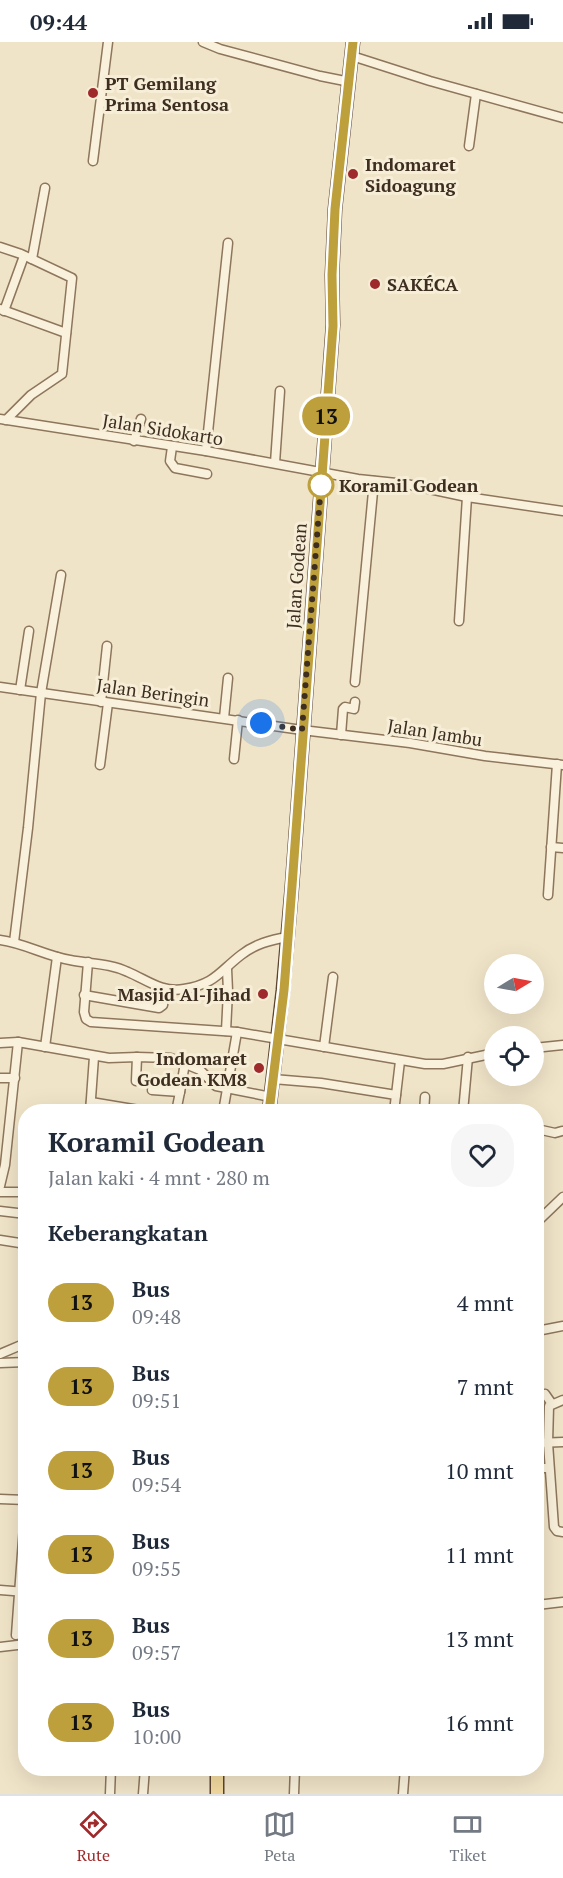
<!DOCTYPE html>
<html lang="id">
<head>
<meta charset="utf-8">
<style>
	:root { --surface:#fff; --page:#f6f6f7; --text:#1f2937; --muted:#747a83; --line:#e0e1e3; --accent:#9e2a2b }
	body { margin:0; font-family:"PT Serif",serif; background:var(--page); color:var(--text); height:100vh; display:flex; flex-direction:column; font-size:22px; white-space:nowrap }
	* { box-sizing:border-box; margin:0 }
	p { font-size:20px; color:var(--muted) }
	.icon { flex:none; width:33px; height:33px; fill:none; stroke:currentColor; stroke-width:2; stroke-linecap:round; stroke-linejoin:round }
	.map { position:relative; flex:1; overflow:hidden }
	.details { position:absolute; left:18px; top:1062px; width:526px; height:672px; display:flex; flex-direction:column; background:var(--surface); border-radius:24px; box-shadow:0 6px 24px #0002 }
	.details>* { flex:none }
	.badge { padding:0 12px; border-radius:20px; font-size:21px; line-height:39px }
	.needle { width:39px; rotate:80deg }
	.tools { position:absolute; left:484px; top:912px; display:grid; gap:12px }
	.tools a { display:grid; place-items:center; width:60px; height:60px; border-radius:50%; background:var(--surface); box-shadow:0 6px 24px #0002; font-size:30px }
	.you { position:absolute; width:30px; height:30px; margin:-15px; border:4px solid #fff; border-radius:50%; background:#1a73e8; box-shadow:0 0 0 9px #1a73e833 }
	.map>.badge { position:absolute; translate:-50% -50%; box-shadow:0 0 0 3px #fff }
	h2 { padding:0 30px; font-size:22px; line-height:54px }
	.round { display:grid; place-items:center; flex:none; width:63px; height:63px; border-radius:24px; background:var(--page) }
	.head { display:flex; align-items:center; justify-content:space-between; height:102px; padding:0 30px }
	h1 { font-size:28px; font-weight:600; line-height:45px }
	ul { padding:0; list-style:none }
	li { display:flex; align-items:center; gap:18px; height:84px; padding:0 30px }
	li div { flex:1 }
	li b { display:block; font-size:22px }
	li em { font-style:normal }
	li .badge { min-width:66px; font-weight:700; text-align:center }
	.status { display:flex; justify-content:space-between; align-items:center; height:42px; padding:0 30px; background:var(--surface); direction:ltr }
	.status svg { height:16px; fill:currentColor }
	.tabs { display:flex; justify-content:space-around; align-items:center; height:84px; border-top:2px solid var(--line); background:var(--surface); font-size:16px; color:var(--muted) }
	.tabs a { display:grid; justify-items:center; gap:3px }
	.tabs .on { color:var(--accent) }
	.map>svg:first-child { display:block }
</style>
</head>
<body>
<div class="status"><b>09:44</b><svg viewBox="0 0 49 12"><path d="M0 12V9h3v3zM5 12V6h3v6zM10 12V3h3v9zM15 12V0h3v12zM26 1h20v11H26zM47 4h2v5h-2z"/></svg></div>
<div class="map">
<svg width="563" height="1752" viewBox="0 0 563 1752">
	<rect width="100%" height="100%" fill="#f0e4c8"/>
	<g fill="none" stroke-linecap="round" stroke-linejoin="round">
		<g stroke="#8d765c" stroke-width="11">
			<g id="street">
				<path d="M203,0L220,7L320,34L350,40"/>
				<path d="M352,14L430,39L563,76"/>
				<path d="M469,104L476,52"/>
				<path d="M93,119L108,0"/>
				<path d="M0,205L21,212L72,236L62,332L31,353L6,378"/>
				<path d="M32,217L45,146"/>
				<path d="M0,267L66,291"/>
				<path d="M4,269L24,214"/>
				<path d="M0,377L206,409L358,437L406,442L467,455L563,469"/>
				<path d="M134,399L141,377"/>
				<path d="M172,405L170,419L175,426L207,432"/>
				<path d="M206,409L228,201"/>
				<path d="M275,421L280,349"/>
				<path d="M459,579L467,455"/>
				<path d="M355,640L374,439"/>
				<path d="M0,645L302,688L410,701L485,714L563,723"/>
				<path d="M20,648L29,589"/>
				<path d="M101,660L107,604"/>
				<path d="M224,676L228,636"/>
				<path d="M341,693L343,667L345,665L354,667L355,660"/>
				<path d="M234,717L238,678"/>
				<path d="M100,723L108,661"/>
				<path d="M551,805L563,806"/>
				<path d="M548,853L557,722"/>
				<path d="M0,898C24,901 46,914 70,918C89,922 110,921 128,930C147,938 162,951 184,947C215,942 219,930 241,913C255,902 270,898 288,895"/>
				<path d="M14,900L28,786L41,651L61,533"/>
				<path d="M88,920L84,970L86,977L91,980L237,990L425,1022H443L495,1011"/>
				<path d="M84,953L159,966L163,963L165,947"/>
				<path d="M226,989L228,949L227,927"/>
				<path d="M0,1001L18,1000L109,1016L137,1015L171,1016L200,1028L216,1044L271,1055"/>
				<path d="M45,1005L57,915"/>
				<path d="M324,1005L333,935"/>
				<path d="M534,1006L563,1003"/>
				<path d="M0,1036H15"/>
				<path d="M273,1037L321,1041L396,1053"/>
				<path d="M136,1039L137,1015"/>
				<path d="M152,1048L180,1050L185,1021"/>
				<path d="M91,1060L151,1070"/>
				<path d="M90,1070L94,1015"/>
				<path d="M176,1070L180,1050"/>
				<path d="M223,1070L237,990"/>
				<path d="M394,1070L400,1019"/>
				<path d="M424,1070L425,1055"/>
				<path d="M463,1070L468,1015"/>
				<path d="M537,1087L555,1091L562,1089"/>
				<path d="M0,1144L5,1123L18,1000"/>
				<path d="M0,1150H26"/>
				<path d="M0,1169L26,1172"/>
				<path d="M537,1180L563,1155"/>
				<path d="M0,1198L26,1202"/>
				<path d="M537,1289L563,1284"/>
				<path d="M0,1312L26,1301"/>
				<path d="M0,1321L26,1320"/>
				<path d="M545,1352L552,1362"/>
				<path d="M563,1358L549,1364L548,1401L554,1485L557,1489L563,1490"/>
				<path d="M537,1401L563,1400"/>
				<path d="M537,1426H549"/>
				<path d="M0,1457L26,1458"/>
				<path d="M0,1548L26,1550"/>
				<path d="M537,1563L563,1560"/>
				<path d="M16,1593L26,1457"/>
				<path d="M0,1605L26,1602"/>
				<path d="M110,1752L111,1726"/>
				<path d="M143,1752L145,1726"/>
				<path d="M294,1752L295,1726"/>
				<path d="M403,1752L405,1726"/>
			</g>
		</g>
		<g stroke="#5b4430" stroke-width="15">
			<g id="primary">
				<path d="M269,1070L283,948L292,844L333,283L332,233L335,167L353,0"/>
				<path d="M217,1752V1726"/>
			</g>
		</g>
		<use href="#street" stroke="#faf1dc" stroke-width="8"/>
		<use href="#primary" stroke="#f3d9a0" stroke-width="12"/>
	</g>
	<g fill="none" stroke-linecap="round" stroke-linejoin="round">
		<g stroke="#fff" stroke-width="14">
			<path id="line" d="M269,1070L284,948L292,844L333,284L332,233L335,167L353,0"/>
		</g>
		<use href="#line" stroke="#bd9f3c" stroke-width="9"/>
		<path stroke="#3d2e20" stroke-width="6" stroke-dasharray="0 10.8" d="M261,681L302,688L321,443"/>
	</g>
	<g fill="#9e2a2b" stroke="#f7eed8" stroke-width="2">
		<circle cx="93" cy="51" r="6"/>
		<circle cx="353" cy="132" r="6"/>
		<circle cx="375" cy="242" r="6"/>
		<circle cx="263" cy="952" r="6"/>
		<circle cx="259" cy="1026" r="6"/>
	</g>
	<circle fill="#fff" stroke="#bd9f3c" stroke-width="3" cx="321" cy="443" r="12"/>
	<g text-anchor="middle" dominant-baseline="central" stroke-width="6" stroke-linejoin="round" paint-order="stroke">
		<g font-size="18" font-weight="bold" fill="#3d2e20" stroke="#f7eed8" text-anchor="start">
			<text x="105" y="41">PT Gemilang<tspan x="105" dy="21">Prima Sentosa</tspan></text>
			<text x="365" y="122">Indomaret<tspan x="365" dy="21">Sidoagung</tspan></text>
			<text x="387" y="242">SAKÉCA</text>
			<text x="251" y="952" text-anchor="end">Masjid Al-Jihad</text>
			<text x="247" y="1016" text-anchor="end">Indomaret<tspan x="247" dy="21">Godean KM8</tspan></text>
		</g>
		<g font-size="18" fill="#3d2e20" stroke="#f7eed8">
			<text transform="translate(163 387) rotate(9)">Jalan Sidokarto</text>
			<text transform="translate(296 534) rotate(-86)">Jalan Godean</text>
			<text transform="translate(153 650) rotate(8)">Jalan Beringin</text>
			<text transform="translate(435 690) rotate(9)">Jalan Jambu</text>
		</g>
		<g font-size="18" font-weight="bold" fill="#3d2e20" stroke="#f7eed8" text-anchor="start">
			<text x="339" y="443">Koramil Godean</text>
		</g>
	</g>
</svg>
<div class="tools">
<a><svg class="needle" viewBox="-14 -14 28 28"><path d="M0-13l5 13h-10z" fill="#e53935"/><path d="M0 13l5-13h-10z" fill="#747a83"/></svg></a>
<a><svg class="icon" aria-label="locate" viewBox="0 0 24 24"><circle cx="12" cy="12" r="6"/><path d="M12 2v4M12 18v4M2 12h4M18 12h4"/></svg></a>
</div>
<div class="you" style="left:261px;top:681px"></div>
<b class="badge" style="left:326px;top:374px;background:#bd9f3c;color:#111">13</b>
<section class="details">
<div class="head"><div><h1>Koramil Godean</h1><p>Jalan kaki · 4 mnt · 280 m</p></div><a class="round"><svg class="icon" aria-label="heart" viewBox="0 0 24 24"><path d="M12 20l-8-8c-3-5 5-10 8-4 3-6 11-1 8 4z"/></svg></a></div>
<h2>Keberangkatan</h2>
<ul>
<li><span class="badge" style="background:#bd9f3c;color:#111">13</span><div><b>Bus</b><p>09:48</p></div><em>4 mnt</em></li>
<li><span class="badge" style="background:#bd9f3c;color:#111">13</span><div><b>Bus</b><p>09:51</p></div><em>7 mnt</em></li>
<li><span class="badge" style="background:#bd9f3c;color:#111">13</span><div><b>Bus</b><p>09:54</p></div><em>10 mnt</em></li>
<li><span class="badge" style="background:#bd9f3c;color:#111">13</span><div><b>Bus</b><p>09:55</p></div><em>11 mnt</em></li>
<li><span class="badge" style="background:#bd9f3c;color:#111">13</span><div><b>Bus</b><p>09:57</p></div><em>13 mnt</em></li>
<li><span class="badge" style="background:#bd9f3c;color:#111">13</span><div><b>Bus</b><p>10:00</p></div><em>16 mnt</em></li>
</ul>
</section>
</div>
<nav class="tabs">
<a class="on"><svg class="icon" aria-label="directions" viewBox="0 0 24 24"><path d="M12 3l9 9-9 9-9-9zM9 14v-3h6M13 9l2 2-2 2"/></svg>Rute</a>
<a><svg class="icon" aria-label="map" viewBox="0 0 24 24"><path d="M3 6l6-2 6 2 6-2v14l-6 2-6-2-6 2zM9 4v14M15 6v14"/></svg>Peta</a>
<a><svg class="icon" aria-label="tickets" viewBox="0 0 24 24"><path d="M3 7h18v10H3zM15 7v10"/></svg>Tiket</a>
</nav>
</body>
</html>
